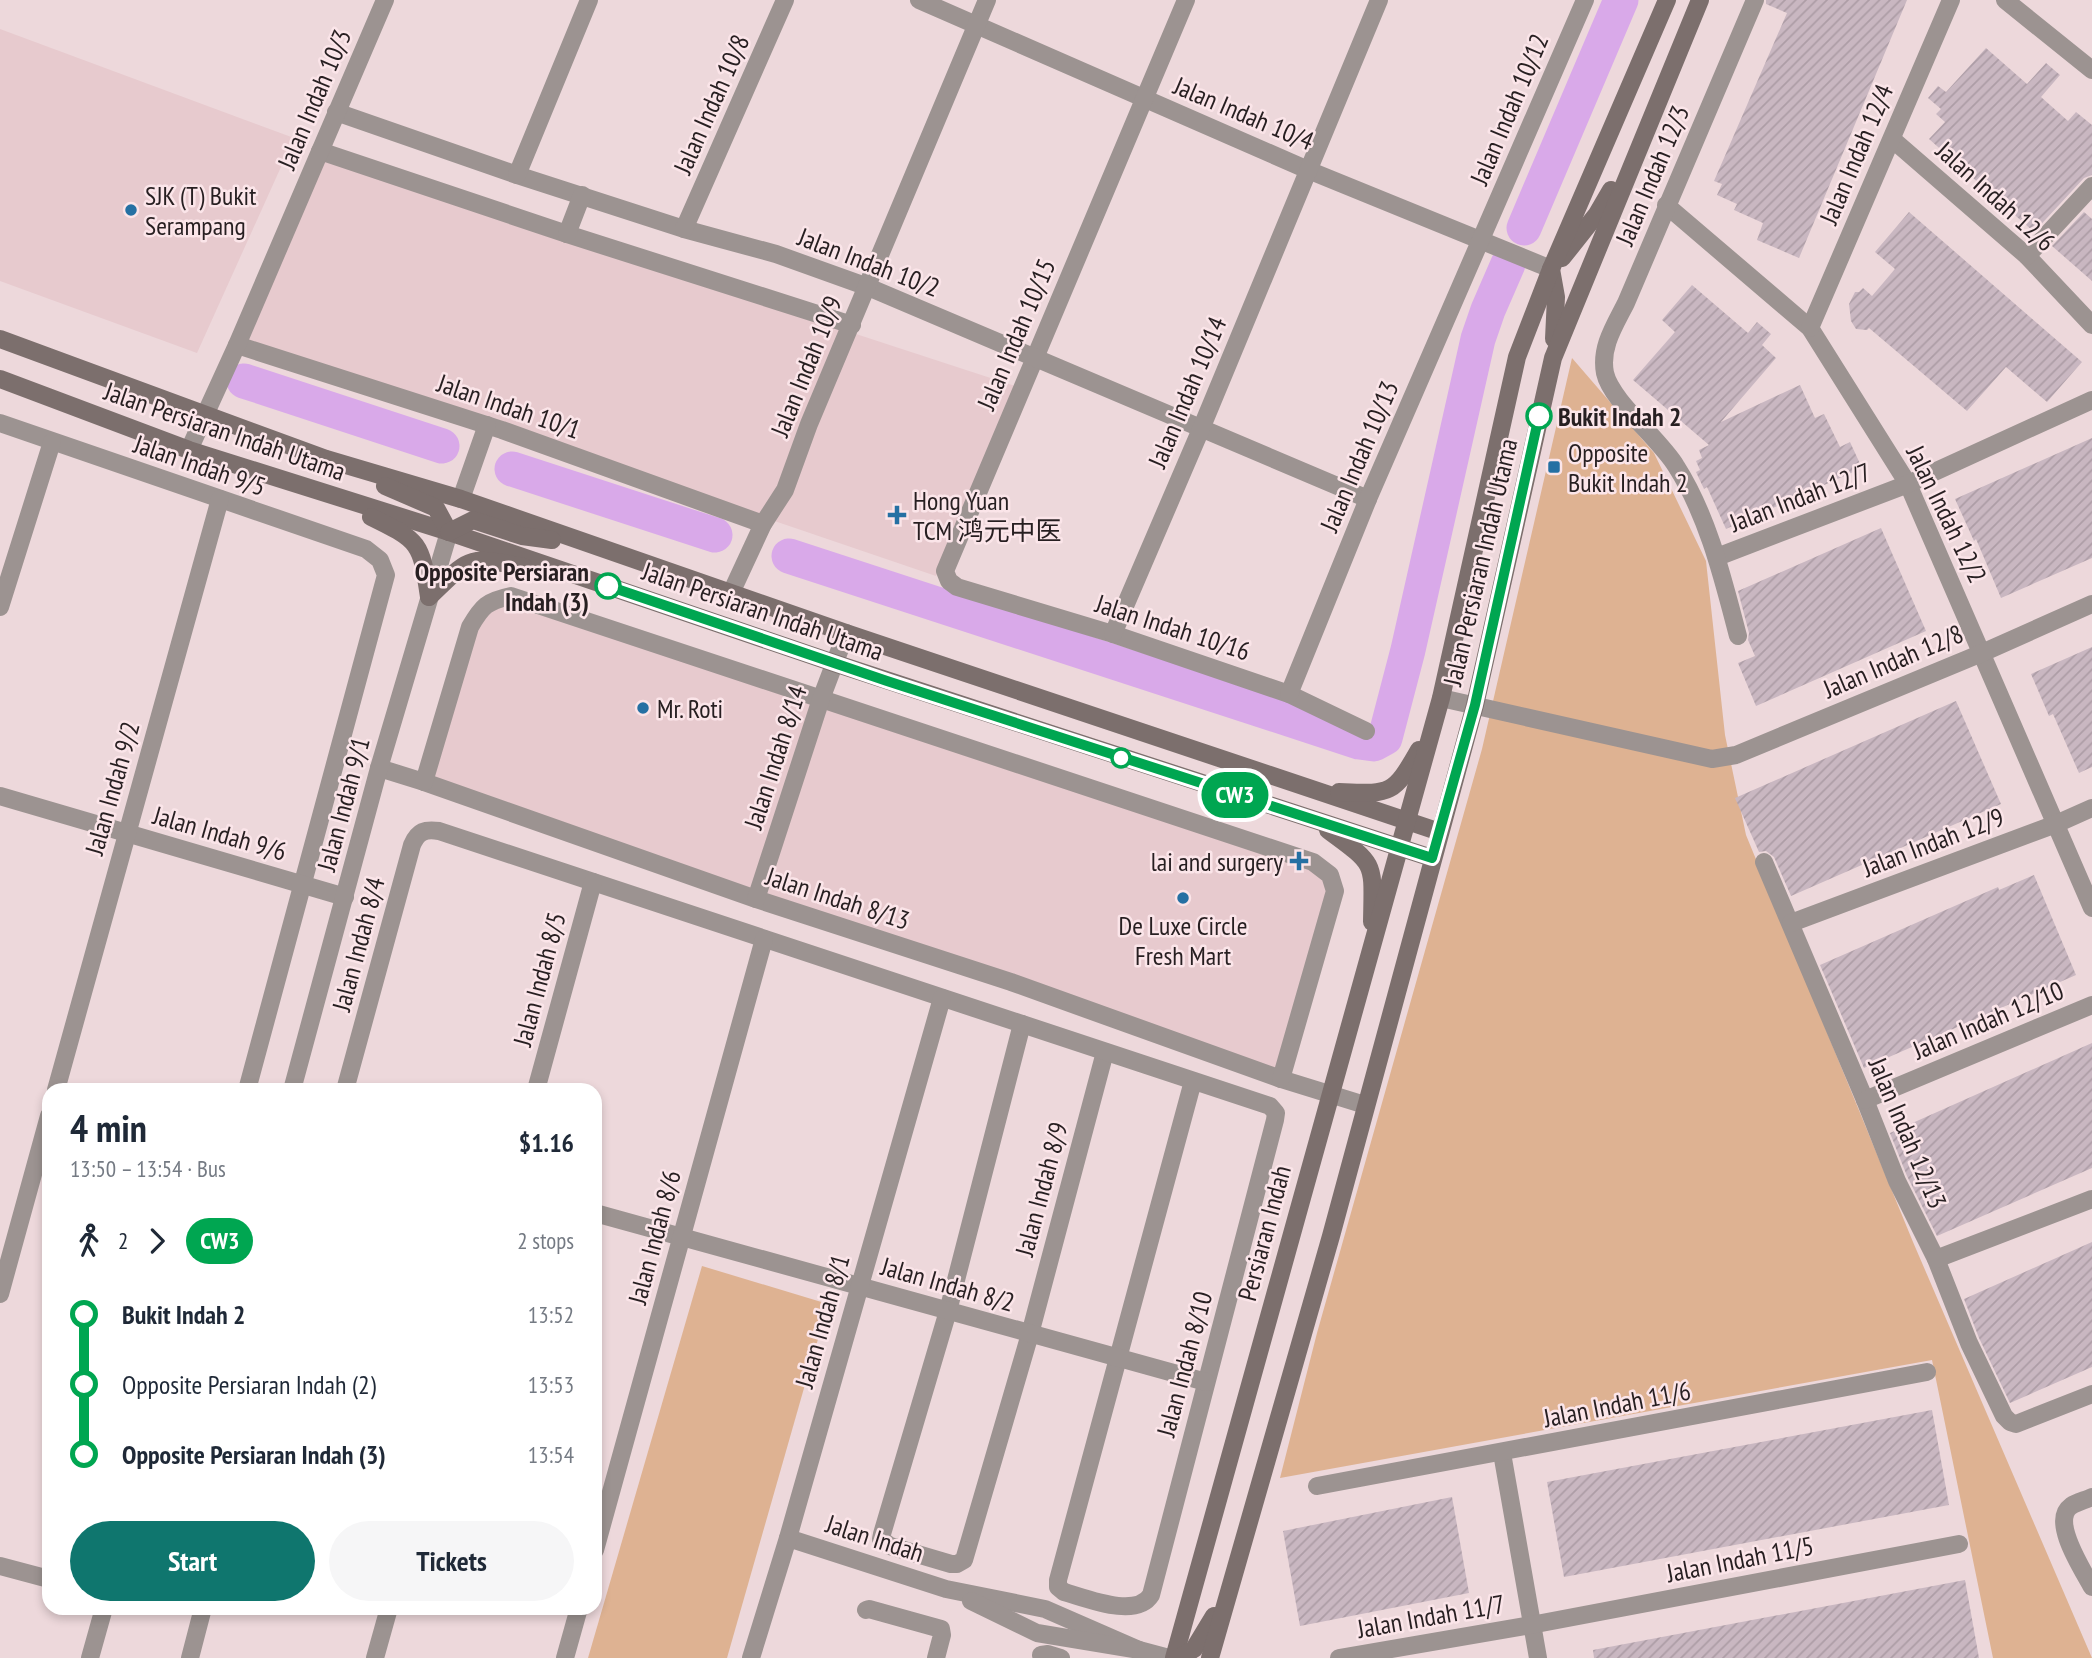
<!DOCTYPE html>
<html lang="en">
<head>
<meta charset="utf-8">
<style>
	:root { --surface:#fff; --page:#f6f6f7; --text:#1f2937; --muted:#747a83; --accent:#0f766e }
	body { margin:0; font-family:"PT Sans Narrow","Noto Sans SC",sans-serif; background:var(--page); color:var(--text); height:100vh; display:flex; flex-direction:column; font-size:26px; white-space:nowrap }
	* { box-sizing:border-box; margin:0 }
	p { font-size:23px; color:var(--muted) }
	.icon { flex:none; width:38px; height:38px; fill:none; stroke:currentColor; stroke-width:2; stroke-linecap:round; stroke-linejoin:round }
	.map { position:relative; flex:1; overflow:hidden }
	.side { position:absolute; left:42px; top:1083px; width:560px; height:532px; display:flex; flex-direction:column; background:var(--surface); border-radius:21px; box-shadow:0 4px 10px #0003 }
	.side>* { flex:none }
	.badge { padding:0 14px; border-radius:23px; font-size:24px; line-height:46px }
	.map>.badge { position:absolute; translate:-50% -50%; box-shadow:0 0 0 4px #fff }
	.legs { display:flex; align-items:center; gap:10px; height:77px; padding:0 28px; font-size:23px }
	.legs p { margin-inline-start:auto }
	.overview { display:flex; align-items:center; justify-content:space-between; height:119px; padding:0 28px }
	h1 { font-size:38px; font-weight:700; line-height:52px }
	.cta { display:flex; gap:14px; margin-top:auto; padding:14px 28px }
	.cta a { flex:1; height:80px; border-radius:42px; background:var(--accent); color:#fff; font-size:28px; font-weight:700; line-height:80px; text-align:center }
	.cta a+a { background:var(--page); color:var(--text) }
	ul { padding:0 28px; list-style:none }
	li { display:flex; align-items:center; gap:24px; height:70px; font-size:26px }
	li i { display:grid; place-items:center; width:10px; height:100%; margin:0 9px; background:currentColor }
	li i::after { content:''; width:18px; height:18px; margin:-9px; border:5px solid; border-radius:50%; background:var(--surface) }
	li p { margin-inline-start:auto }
	li:first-child i { background:linear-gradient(#0000 50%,currentColor 0) }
	li:last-child i { background:linear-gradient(currentColor 50%,#0000 0) }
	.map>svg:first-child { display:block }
</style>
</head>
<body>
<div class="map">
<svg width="2092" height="1658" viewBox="0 0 2092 1658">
	<defs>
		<pattern id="building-hatch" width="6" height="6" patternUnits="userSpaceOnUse" patternTransform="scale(1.75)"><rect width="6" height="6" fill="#c9b7c1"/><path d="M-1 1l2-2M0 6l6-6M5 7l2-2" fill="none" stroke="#ad9da6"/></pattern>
	</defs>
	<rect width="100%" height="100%" fill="#edd8db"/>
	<g fill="#e7cace">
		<path d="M0,29L294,138L197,353L0,281Z"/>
		<path d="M324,160L1015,386L936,576L247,341Z"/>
		<path d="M511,604L1310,868L1321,877L1327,890L1275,1070L749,890L433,777L477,628L485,614L497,605Z"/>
	</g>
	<g fill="#deb292">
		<path d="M1572,358L1654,453L1706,561L1725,735L1746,835L1913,1242L2092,1658H1993L1932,1360L1280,1478L1317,1333L1482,749Z"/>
		<path d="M702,1266L828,1304L727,1658H588Z"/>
	</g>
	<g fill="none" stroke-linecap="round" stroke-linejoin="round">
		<g stroke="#d9a9e9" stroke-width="35">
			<path d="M1524,228L1621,0"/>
			<path d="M244,381L442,446"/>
			<path d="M512,469L715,535"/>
			<path d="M789,556L1359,742L1374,744L1385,738L1408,650L1478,339L1488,310L1508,264"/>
		</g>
	</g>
	<g fill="url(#building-hatch)">
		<path d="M1766,0H1907L1799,258L1757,240L1763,223L1734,210L1737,204L1717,195L1722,184L1714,181L1787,13L1766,4Z"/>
		<path d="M1986,48L2027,84L2046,63L2060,75L2041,97L2068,121L2076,112L2092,125V175L2084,178L2034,232L1929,139L1945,122L1936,114L1941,109L1928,98L1938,86L1946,92Z"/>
		<path d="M1909,212L2082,362L2047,402L2006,367L1967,411L1869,328L1867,330L1856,329L1851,321L1849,304L1855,292H1859L1863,288L1872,296L1895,269L1875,252Z"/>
		<path d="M2084,212L2092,219V281L2052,246Z"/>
		<path d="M1692,285L1748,333L1757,322L1771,334L1762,345L1776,358L1721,422L1800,385L1815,418L1824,414L1840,447L1850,442L1862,468L1726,529L1707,487L1704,489L1696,472L1700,470L1696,461L1702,458L1699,450L1709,445L1633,380L1675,332L1662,320Z"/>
		<path d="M2092,438V558L2001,598L1976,539L1974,541L1955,499Z"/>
		<path d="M1881,528L1926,631L1756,706L1738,663L1755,656L1748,640L1749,633L1738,591Z"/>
		<path d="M2092,647V767L2079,773L2053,714L2049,716L2031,674Z"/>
		<path d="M1956,701L2001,804L1791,896L1774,857L1766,851L1759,852L1735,798Z"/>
		<path d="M2034,875L2076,975L1864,1068L1820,965L1998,887L1999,890Z"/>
		<path d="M2092,1043V1168L1937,1236L1907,1176L1890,1133Z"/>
		<path d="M2092,1242V1367L2010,1403L1979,1338L1964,1299Z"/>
		<path d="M1932,1410L1949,1505L1564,1577L1547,1482Z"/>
		<path d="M1452,1497L1469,1593L1300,1626L1283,1531Z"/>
		<path d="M1965,1580L1979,1658H1594L1593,1650Z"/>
	</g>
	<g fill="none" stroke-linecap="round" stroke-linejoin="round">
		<g stroke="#9c9391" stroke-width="18">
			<path d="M919,0L1308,170L1551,269"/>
			<path d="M1186,0L945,571L949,581L957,587L1113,634L1289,694L1366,731"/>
			<path d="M2005,0L2092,70"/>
			<path d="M336,112L517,175L684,229L776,254L868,287L1368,499"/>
			<path d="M1892,139L2027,256L2092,325"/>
			<path d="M320,151L567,234L852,325"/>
			<path d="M517,175L589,0"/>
			<path d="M1666,205L1810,328L1908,484L2092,908"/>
			<path d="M684,229L785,0"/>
			<path d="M567,234L582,195"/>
			<path d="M2027,256L2092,186"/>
			<path d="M1810,328L1951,0"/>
			<path d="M237,345L502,430L763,524"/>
			<path d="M0,423L366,549L380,560L386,575L247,1090"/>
			<path d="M189,450L237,345L385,0"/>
			<path d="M461,499L487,425"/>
			<path d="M1717,557L1908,484L2092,400"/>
			<path d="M731,593L763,524L785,490L809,424L987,0"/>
			<path d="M0,607L52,442"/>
			<path d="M1113,634L1201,429L1379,0"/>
			<path d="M1738,636C1723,579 1708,516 1676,466C1660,439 1611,401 1605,373C1600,347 1615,325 1626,303L1755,0"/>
			<path d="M1289,694L1368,499L1585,0"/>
			<path d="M1441,698L1712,759L1736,755L1982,653L2092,604"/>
			<path d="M379,768L424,782L756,899L1011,982L1281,1079L1365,1105"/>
			<path d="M424,782L470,627C482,606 487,601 511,596L1313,862L1330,875L1335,891L1281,1079"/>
			<path d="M0,796L345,897"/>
			<path d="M1764,862L1865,1100L1897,1181L1936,1259L1969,1343L2004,1416L2010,1422L2016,1424L2092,1394"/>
			<path d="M756,899L821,699L846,633"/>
			<path d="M1791,923L2056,824L2092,808"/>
			<path d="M1022,1024L948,1311L882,1534L881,1539L890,1546L951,1564H957L964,1560L1030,1334L1105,1052"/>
			<path d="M56,1090L220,499"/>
			<path d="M292,1090L379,768L449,532"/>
			<path d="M345,1090L412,845C418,831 425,829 439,831L1270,1106L1276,1113L1275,1120L1151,1595C1136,1619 1086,1598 1064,1592L1058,1587V1580L1193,1081"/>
			<path d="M536,1090L593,882"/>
			<path d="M1865,1100L2092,1005"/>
			<path d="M595,1213L1206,1382"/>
			<path d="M1936,1259L2092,1199"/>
			<path d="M0,1294L49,1116"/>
			<path d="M1502,1453L1538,1658"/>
			<path d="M1317,1486L1927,1372"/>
			<path d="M2092,1497C2086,1500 2077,1502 2071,1506C2050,1521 2083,1570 2092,1587"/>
			<path d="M788,1538L946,1589L1045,1609L1139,1650"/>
			<path d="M595,1550L764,939"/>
			<path d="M0,1566L49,1579"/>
			<path d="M971,1601L1037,1633L1139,1650L1169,1658"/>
			<path d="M866,1610L869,1609L941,1629L942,1635L936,1658"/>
			<path d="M1041,1655L1048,1654L1061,1658"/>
			<path d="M90,1658L104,1608"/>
			<path d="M190,1658L203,1608"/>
			<path d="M375,1658L389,1608"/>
			<path d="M565,1658L579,1608"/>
			<path d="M751,1658L788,1538L942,998"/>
			<path d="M1339,1658L1531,1625L1959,1544"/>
		</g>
		<g stroke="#7c6f6d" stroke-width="18">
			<path d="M1562,258L1597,214L1611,190"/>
			<path d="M1551,269L1556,297L1554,339"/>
			<path d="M0,339L326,459L461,499L846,633L1440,832"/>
			<path d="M0,379L189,450L449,532L834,663L1432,858"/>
			<path d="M385,486L436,508L449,532"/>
			<path d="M371,517C420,541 421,542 429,597"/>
			<path d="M449,532L473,520L522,536L552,540"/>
			<path d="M429,597C472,556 465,556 524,567"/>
			<path d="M1339,792C1390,794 1393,796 1419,750"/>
			<path d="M1328,830C1377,866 1373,861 1372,922"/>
			<path d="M1174,1658L1441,698L1517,357L1551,269L1667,0"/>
			<path d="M1178,1658L1194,1649L1214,1616"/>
			<path d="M1210,1658L1331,1236L1475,705L1553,358L1700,0"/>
		</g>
	</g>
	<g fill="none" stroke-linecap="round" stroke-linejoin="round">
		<g stroke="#fff" stroke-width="16">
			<path id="line-1" d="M608,586L887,681L1432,858L1475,705L1539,416"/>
		</g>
		<use href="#line-1" stroke="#00a651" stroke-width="10"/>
	</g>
	<g fill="#2570a3" stroke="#fbe5e9" stroke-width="2.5">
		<circle cx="131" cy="210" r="7"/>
		<rect x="1547" y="460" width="14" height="14" rx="3.5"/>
		<path d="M893.5 504.5h7v7h7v7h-7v7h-7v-7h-7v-7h7z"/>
		<circle cx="643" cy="708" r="7"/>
		<path d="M1295.5 850.5h7v7h7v7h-7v7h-7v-7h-7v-7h7z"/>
		<circle cx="1183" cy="898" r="7"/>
	</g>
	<g fill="#fff" stroke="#00a651" stroke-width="3.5">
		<circle cx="1539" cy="416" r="12"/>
		<circle cx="608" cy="586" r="12"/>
		<circle cx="1121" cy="758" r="9"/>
	</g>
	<g text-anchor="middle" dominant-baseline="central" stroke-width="5" stroke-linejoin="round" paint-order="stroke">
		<g font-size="26" fill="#271f21" stroke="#fbe5e9">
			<text transform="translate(314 99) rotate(-67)">Jalan Indah 10/3</text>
			<text transform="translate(711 104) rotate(-66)">Jalan Indah 10/8</text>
			<text transform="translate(1509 109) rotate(-67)">Jalan Indah 10/12</text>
			<text transform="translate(1244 113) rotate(23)">Jalan Indah 10/4</text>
			<text transform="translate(1856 154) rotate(-67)">Jalan Indah 12/4</text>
			<text transform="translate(1652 175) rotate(-67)">Jalan Indah 12/3</text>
			<text transform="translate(1996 196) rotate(42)">Jalan Indah 12/6</text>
			<text transform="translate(869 262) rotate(21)">Jalan Indah 10/2</text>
			<text transform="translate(1016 334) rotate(-67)">Jalan Indah 10/15</text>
			<text transform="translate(806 366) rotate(-68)">Jalan Indah 10/9</text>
			<text transform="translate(1187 392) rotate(-67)">Jalan Indah 10/14</text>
			<text transform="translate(509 406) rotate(19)">Jalan Indah 10/1</text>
			<text transform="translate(225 431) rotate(19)">Jalan Persiaran Indah Utama</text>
			<text transform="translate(1359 456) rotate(-67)">Jalan Indah 10/13</text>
			<text transform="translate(200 465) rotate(19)">Jalan Indah 9/5</text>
			<text transform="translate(1800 497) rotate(-21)">Jalan Indah 12/7</text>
			<text transform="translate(1947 514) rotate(64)">Jalan Indah 12/2</text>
			<text transform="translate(1480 562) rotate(-77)">Jalan Persiaran Indah Utama</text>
			<text transform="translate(763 611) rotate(19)">Jalan Persiaran Indah Utama</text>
			<text transform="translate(1173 627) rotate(18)">Jalan Indah 10/16</text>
			<text transform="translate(1893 661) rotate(-23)">Jalan Indah 12/8</text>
			<text transform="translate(775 757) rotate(-72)">Jalan Indah 8/14</text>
			<text transform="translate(112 788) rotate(-74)">Jalan Indah 9/2</text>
			<text transform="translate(343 804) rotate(-75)">Jalan Indah 9/1</text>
			<text transform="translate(220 833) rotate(16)">Jalan Indah 9/6</text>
			<text transform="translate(1933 842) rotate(-21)">Jalan Indah 12/9</text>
			<text transform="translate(838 898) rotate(18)">Jalan Indah 8/13</text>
			<text transform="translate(358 944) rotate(-75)">Jalan Indah 8/4</text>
			<text transform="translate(539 979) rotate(-75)">Jalan Indah 8/5</text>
			<text transform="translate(1988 1020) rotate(-23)">Jalan Indah 12/10</text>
			<text transform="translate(1908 1133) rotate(67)">Jalan Indah 12/13</text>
			<text transform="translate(1041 1189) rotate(-75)">Jalan Indah 8/9</text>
			<text transform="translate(1264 1233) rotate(-75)">Persiaran Indah</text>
			<text transform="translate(654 1237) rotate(-75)">Jalan Indah 8/6</text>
			<text transform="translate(948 1284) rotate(16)">Jalan Indah 8/2</text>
			<text transform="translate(822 1321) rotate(-74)">Jalan Indah 8/1</text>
			<text transform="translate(1184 1364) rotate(-75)">Jalan Indah 8/10</text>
			<text transform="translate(1617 1404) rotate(-11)">Jalan Indah 11/6</text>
			<text transform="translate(875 1538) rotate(18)">Jalan Indah</text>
			<text transform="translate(1740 1559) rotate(-11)">Jalan Indah 11/5</text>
			<text transform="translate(1431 1616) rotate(-10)">Jalan Indah 11/7</text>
		</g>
		<g font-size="26" fill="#271f21" stroke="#fbe5e9" text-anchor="start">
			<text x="145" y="195">SJK (T) Bukit<tspan x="145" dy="30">Serampang</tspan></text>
			<text x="1568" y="452">Opposite<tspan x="1568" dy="30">Bukit Indah 2</tspan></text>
			<text x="913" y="500">Hong Yuan<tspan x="913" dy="30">TCM 鸿元中医</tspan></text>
			<text x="657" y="708">Mr. Roti</text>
			<text x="1283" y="861" text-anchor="end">lai and surgery</text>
			<text x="1183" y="925" text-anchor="middle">De Luxe Circle<tspan x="1183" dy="30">Fresh Mart</tspan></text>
		</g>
		<g font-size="26" font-weight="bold" fill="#271f21" stroke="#fbe5e9" text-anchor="start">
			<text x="1558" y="416">Bukit Indah 2</text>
			<text x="589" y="571" text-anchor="end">Opposite Persiaran<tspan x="589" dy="30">Indah (3)</tspan></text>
		</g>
	</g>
</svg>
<b class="badge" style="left:1235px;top:795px;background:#00a651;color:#fff">CW3</b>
<section class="side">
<div class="overview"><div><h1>4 min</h1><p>13:50 – 13:54 · Bus</p></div><b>$1.16</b></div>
<div class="legs"><svg class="icon" aria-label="walk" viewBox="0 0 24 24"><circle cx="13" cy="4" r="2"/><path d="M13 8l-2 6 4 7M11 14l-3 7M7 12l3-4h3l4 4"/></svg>2<svg class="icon" aria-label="forward" viewBox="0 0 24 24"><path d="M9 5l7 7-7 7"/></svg><b class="badge" style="background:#00a651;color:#fff">CW3</b><p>2 stops</p></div>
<ul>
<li><i style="color:#00a651"></i><b>Bukit Indah 2</b><p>13:52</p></li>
<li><i style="color:#00a651"></i><span>Opposite Persiaran Indah (2)</span><p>13:53</p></li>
<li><i style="color:#00a651"></i><b>Opposite Persiaran Indah (3)</b><p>13:54</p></li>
</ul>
<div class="cta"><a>Start</a><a>Tickets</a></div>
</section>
</div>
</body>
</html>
